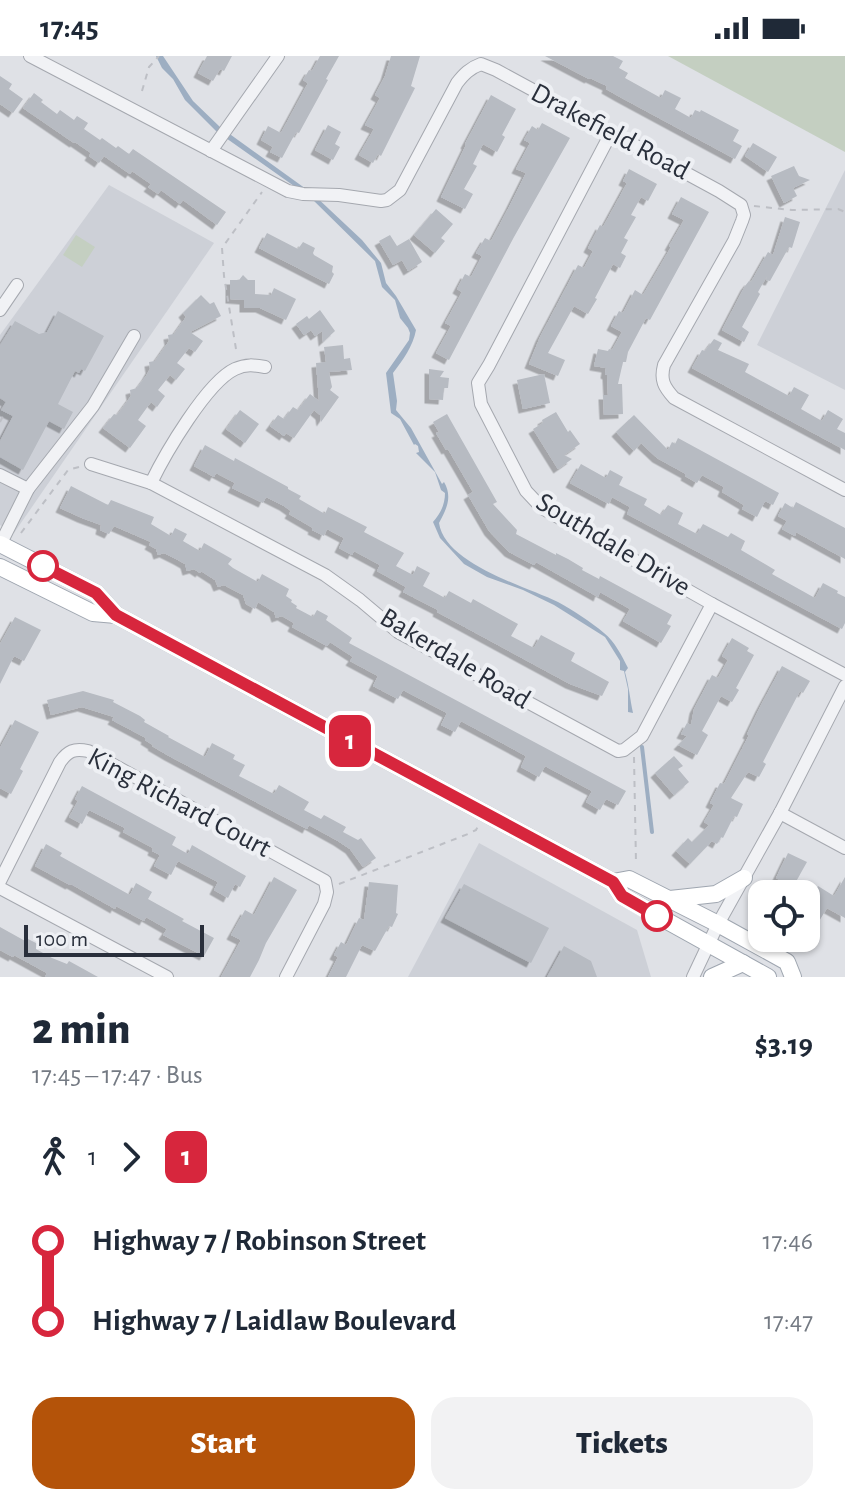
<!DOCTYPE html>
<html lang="en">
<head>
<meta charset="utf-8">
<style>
	:root { --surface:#fff; --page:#f2f2f3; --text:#1f2937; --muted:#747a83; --accent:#b45309 }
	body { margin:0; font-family:"Alegreya Sans",sans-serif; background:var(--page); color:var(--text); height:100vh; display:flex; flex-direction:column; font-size:30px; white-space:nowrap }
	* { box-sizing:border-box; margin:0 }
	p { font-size:26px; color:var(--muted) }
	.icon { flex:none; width:44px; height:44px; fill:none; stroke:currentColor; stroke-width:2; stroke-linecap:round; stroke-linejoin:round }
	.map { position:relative; height:921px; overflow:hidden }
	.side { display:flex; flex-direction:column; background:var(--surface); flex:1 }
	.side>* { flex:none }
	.badge { padding:0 16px; border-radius:12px; font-size:28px; line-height:52px }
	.controls { position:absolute; left:748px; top:824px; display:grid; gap:16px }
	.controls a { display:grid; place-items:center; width:72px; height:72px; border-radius:16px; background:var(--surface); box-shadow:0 2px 6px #0004; font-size:40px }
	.scale { position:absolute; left:24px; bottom:20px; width:180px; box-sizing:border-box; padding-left:8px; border:4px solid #292f3b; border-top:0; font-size:22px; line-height:28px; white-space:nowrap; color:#292f3b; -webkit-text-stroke:6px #eef0f4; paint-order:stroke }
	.map>.badge { position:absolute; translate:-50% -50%; box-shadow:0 0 0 4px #fff }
	.legs { display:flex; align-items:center; gap:12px; height:88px; padding:0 32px; font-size:26px }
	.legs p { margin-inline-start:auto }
	.summary { display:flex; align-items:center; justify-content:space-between; height:136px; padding:0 32px }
	h1 { font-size:44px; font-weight:800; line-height:60px }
	.button { display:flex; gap:16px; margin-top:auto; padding:16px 32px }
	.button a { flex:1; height:92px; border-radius:24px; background:var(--accent); color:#fff; font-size:32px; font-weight:800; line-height:92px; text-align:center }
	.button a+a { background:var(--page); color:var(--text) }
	ul { padding:0 32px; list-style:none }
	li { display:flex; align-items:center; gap:28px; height:80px; font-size:30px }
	li i { display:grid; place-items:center; width:12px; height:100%; margin:0 10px; background:currentColor }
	li i::after { content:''; width:20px; height:20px; margin:-10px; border:6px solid; border-radius:50%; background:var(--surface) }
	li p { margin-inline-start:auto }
	li:first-child i { background:linear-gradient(#0000 50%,currentColor 0) }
	li:last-child i { background:linear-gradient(currentColor 50%,#0000 0) }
	.status { display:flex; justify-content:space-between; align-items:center; height:56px; padding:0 40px; background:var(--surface); direction:ltr }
	.status svg { height:22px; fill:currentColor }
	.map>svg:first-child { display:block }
</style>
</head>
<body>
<div class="status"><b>17:45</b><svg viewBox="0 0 49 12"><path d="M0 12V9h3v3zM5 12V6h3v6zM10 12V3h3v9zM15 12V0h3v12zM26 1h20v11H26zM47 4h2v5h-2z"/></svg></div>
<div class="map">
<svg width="845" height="921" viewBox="0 0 845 921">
	<defs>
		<filter id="shadow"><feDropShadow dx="-4.5" dy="4.5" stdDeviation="0" flood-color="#0004"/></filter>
	</defs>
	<rect width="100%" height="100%" fill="#dfe1e6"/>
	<g fill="#cdd0d7">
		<path d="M845,114V334L757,289Z"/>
		<path d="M109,129L214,187L14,477L0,469V279Z"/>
		<path d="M479,787L637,874L651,921H408Z"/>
	</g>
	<g fill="#c4cfc1">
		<path d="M668,0H845V96Z"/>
		<path d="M76,179L95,191L82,211L63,199Z"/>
	</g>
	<path fill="#9daec2" d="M156,0H163L193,45L220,71L313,138L362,184L381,207L386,227L396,240L416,274C413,290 403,304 393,317L397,345L396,354L411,372L442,428L444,426C453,441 446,454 439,467C445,508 525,530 558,546C573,554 591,566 604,577C615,586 622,600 628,612L625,616C629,630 630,643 633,657L628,656V633L624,615L620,614V605L605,581L554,549L523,534L487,521L464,508L440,482L433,466C441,457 445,448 445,437L441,434L435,416L416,397L419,396L418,390L415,388L414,389L400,363L391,357L386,317L409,284L410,277L408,272L400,262L395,244L382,231L375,205L311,142L216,75L185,44L173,23L162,12Z"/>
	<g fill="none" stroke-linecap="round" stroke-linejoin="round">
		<path stroke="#9daec2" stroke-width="4" d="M642,691L652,776"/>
	</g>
	<g fill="#b7bbc2" filter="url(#shadow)">
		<path d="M207,0H232L224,15L220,13L213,25L198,17Z"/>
		<path d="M320,0H339L326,23L328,24L299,77L296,76L282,102L270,96L273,91L261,84L268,70L281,77L308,27L303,24L309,14L312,15Z"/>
		<path d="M391,0H420L411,30L415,32L381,100L378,98L373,107L359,99L374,73L365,69L380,42L375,39L385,20Z"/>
		<path d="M545,0H613L623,5L619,12L628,17L625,22L661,42L665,34L681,42L675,53L691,62L695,54L700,56L701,54L739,74L733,85L742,90L735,103L620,41L606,33L607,30L590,22L589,23Z"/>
		<path d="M0,20L12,28L9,33L23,43L13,57L0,48Z"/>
		<path d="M34,37L43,44L41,46L57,58L60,54L74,64L77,60L88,67L84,73L100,84L102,82L116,92L118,90L129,98L133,93L226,156L217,169L183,144L180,148L161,134L158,138L148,131L151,128L132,115L130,118L104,100L99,107L89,100L91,97L75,86L74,87L23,52Z"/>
		<path d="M491,39L516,53L502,79L505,81L497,96L483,88L473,108L477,110L464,133L473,138L465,153L441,141L466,89L465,88Z"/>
		<path d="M542,67L570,82L514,181L449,304L436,297L451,270L445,267L462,236L457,233L465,218L471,221L482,200L476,197L485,182L491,185L509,151L526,117L516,113L530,87L524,84L532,70L538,74Z"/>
		<path d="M328,69L341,76L335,88L340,91L333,104L315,94Z"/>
		<path d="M753,87L777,101L768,116L745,100Z"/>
		<path d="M794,110L799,120L810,124L793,132L797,140L784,147L771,120Z"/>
		<path d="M629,113L657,128L648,145L641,141L631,159L636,161L624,182L628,184L621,197L626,200L620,212L613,208L595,242L597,243L588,258L574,250L548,297L565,304L558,320L529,308L540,281L578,209L584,212L593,195L588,192L600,169L603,171L627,127L623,125Z"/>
		<path d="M681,141L709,156L650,264L646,262L628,296L626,306H623L618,328H622L623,358L604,359L603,339H608L607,319L605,318L606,312L594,310L598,293L608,295L609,293L612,294L622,276L611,270L619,255L623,257L635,234L643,239L671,191L669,190L684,164L672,158Z"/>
		<path d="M436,153L453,168L441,182L445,185L435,197L414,179Z"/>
		<path d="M785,161L800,166L792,192L789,191L770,225L766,224L767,220L758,236L760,238L742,271L749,276L744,286L722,274L745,230L749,225L751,226L768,196L773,199Z"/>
		<path d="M267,177L298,193L303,186L315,192L313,197L314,199L333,210L332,216L334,218L329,228L259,192Z"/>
		<path d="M390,179L397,190L409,183L422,206L408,215L402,204L393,209L379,185Z"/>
		<path d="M243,219L248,224H255V238L271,239L274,232L296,243L286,264L260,252H244V244L230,243V224H239Z"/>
		<path d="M201,239L210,248L214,246L221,260L190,276L203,285L195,296L189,292L177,307L185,313L176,324L170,319L158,334L165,340L157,351L151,346L138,364L146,370L130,392L103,372L114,358L117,359L131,340L130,334L137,332L146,320L150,313L149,306L155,305L169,285L168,279L174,278L186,261L183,257Z"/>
		<path d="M320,254L335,275L323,286L322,275L315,280L311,274L304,279L296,268L307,260L309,263Z"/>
		<path d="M58,255L104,280L85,315L81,313L79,317L75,315L58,348L73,356L66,369L64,373L49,365L23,414L0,401V385L13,360L1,354L6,346L0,342V289L15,265L39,278L47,276Z"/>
		<path d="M714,283L722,287L718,294L749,308L745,316L789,340L794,331L809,339L801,353L822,365L828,354L843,363L837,373L845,377V394L692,312L702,294L705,295Z"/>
		<path d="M343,289L344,303L350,302L352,314L329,316L332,331L330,334L339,341L321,366L320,359L314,354L294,382L286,377L284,380L270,370L278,359L284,363L293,351L298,354L310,338L319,345L316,307L326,306L324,291Z"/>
		<path d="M429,313L444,315L440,321L449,322L448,332H444L443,344L429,343Z"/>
		<path d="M544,318L550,347L523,353L517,324Z"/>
		<path d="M240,354L259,368L245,387L226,373Z"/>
		<path d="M556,356L568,376L570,374L580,388L564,399L572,403L558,413L533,373L543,367L542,364Z"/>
		<path d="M447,358L497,446L493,448L517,474L516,478L556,499V497L568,503L583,512L582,514L599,523L600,520L672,559L667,568L671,570L661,587L623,565L630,553L600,536L598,541L536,506L534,509L509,496L489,475L468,439L473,436L448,393L446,394L436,377L439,376L433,366Z"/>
		<path d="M634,359L668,394L672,386L675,388L678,382L779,437L773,449L765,445L757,461L742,453L744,449L722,436L724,431L702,419L697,427L685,420L686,418L657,402L641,387L634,395L616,376Z"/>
		<path d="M205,389L234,405L235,402L288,431V433L301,440L299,443L325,458L328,451L367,471L364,476L404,497L396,510L413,519L417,510L430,517L423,530L445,542L449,535L471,547L473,543L518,568L511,580L534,592L541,579L575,597L571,605L609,626L602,640L570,628L437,556L438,554L403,536L406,531L377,515L380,509L354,495L352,499L339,492L344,482L327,473L324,480L312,474L313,472L289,458L291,455L284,450L266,441L263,447L232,432L235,427L216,417L214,421L194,410Z"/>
		<path d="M581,408L606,422L610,414L623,421L619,429L647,443L644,449L661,459L668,449L683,457L678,468L697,478L703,468L728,481L731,477L745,485L741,494L775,514L772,518L815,542L823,527L838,535L837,537L845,541V567L842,573L627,458L630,451L612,441L609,448L570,427Z"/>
		<path d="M71,430L108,449L111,444L154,461L151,468L171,480L175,472L187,478L183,485L200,495L204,487L232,503L228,508L233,512L258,526L262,518L289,533L286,540L292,544L291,546L297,550L296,552L313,561L317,554L328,560L326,564L352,582L349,587L626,735L618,749L606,743L600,754L586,746L592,735L545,710L539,721L521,711L526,700L461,665L455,676L441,669L447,657L403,634L398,643L373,630L378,620L350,605L353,601L330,586L327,590L292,571L294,567L282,560L276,562L274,556L258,546L255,553L246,548L243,539L224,529L218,531L215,524L201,515L200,517L194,513L187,515L185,508L178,504L164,497L158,499L156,493L149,489L151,486L114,470L109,478L100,474L101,469L82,462L60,452Z"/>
		<path d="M796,446L845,472V503L796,476L795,480L782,473L787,465L778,460L785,447L793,452Z"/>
		<path d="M15,561L41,574L24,605L14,600L0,628V588Z"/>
		<path d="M732,582L749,592L747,595L754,599L736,632L739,634L732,646L721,640L702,675L708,679L697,699L678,689L687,680L681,678L687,667L691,669L694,653L712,619L718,622L728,604L722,600Z"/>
		<path d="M782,610L810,625L803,637L800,635L778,677L763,706L766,708L759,721L748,716L731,742L743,748L737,761L734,760L723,782L721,781L717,788L712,785L690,808L676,795L688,782L692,786L709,769L704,766L714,749L710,747L720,727L724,728L749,679L747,678L760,651Z"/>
		<path d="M83,635L114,644L113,646L140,660L145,664L144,666L169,680L168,681L205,701L212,687L235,699L233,703L245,709L239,720L274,738L279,729L309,746L304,754L321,763L324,759L346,771L343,776L358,784L361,782L376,802L363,811L350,793L338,785L309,769L307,773L169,700L152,690L153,689L145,684L146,682L112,664L114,661L82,651L51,659L47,644Z"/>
		<path d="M15,664L39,676L20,713L23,715L11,738L0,732V692Z"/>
		<path d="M674,700L683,710L678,713L689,726L674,739L655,717Z"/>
		<path d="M82,730L176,781L172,789L188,798L192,789L246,820L240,831L235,828L228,842L214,834L218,826L178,805L171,819L154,810L160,799L152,795L153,792L123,776L125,772L89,754L82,768L69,761L78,745L75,743Z"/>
		<path d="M46,788L62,797L60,800L130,839L136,827L152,836L148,843L184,863L182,865L214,882L204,900L163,879L167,873L146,861L144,865L116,850L115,853L71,828L70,829L35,810Z"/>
		<path d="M788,797L807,806L793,831L776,822Z"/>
		<path d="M274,821L297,834L266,887L259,904L250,921H221L241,884L231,879L245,854L254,859Z"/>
		<path d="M845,821V862L827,852L818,867L806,859V849L818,830L834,840Z"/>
		<path d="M369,826L398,829L396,857L398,858L392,871L389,870L375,895L362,889L346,921H328L338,901L334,899L341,886L346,889L359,862L364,864Z"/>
		<path d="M464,828L549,872L531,907L445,862Z"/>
		<path d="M0,871L27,886L28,883L38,888L36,893L52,902L67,908L69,905L98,921H45L47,917L14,899L13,901L0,894Z"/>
		<path d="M564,890L591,905L597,921H547Z"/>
	</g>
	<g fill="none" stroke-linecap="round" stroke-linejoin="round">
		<g stroke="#a5a8af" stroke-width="14">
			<g id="minor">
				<path d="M30,0L288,135L303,138L339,139L381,145L387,144L400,134L457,27C464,18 470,12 481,8L496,14L719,135L741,149L744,159L742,165L734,185L664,309C660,324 664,331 674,342L845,434"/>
				<path d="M611,77L489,309L478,327L481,348L526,435L542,452L712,548L845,619"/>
				<path d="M211,95L278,0"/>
				<path d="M0,254L17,229"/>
				<path d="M91,408L151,427L325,519L360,544L398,576L618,695L624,694L642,680L712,548"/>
				<path d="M0,419L28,433"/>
				<path d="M151,427C165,398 207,326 235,313C246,308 254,309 265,311"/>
				<path d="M0,489L28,433L93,350L134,280"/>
				<path d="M780,757L845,792"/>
				<path d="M0,825L60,706C68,695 74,692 88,695L325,825L327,836L324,848L286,921"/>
				<path d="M0,832L167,921"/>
				<path d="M693,921L718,868L780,757L845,630"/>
			</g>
		</g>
		<g stroke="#9fa6b0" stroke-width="18">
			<g id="major">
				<path d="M0,488L96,537L116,559L613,826L622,840L768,921"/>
				<path d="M0,511L93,557L116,559"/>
				<path d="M613,826L629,823L718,868L787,906L793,921"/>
				<path d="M670,843L716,838L744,822"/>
				<path d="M712,921L743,907"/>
			</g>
		</g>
		<g stroke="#bdbfc5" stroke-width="2" stroke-dasharray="6 6" stroke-linecap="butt">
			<path d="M142,35L149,11L159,0"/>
			<path d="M754,150L792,154L838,153L845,156"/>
			<path d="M236,293L224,220L222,192L262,136"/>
			<path d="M0,366L4,358"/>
			<path d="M21,477L68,414L79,411"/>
			<path d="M634,701L636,807"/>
			<path d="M339,828L468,778L476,774L479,768"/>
		</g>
		<use href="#minor" stroke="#f1f2f5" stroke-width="12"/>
		<use href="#major" stroke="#fff" stroke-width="16"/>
	</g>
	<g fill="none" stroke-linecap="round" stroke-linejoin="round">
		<g stroke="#fff" stroke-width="18">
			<path id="line-1" d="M43,510L96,537L116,559L613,826L622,840L657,860"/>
		</g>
		<use href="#line-1" stroke="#d7263d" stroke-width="12"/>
	</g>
	<g fill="#fff" stroke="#d7263d" stroke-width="4">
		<circle cx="43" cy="510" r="14"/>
		<circle cx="657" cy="860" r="14"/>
	</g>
	<g text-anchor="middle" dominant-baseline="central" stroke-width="8" stroke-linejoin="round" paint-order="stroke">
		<g font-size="28" fill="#292f3b" stroke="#eef0f4">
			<text transform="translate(610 76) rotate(28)">Drakefield Road</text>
			<text transform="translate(613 489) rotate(31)">Southdale Drive</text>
			<text transform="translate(455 603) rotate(31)">Bakerdale Road</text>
			<text transform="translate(179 747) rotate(28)">King Richard Court</text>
		</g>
	</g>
</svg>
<div class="controls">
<a><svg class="icon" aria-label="locate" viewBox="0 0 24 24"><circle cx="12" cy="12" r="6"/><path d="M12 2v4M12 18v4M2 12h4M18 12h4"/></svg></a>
</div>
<div class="scale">100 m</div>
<b class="badge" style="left:350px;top:685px;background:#d7263d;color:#fff">1</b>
</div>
<section class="side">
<div class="summary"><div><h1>2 min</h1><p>17:45 – 17:47 · Bus</p></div><b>$3.19</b></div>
<div class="legs"><svg class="icon" aria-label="walk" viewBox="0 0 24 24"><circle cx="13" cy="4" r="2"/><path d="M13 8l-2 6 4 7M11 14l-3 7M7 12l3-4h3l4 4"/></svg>1<svg class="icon" aria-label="forward" viewBox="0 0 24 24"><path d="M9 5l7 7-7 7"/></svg><b class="badge" style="background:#d7263d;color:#fff">1</b></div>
<ul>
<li><i style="color:#d7263d"></i><b>Highway 7 / Robinson Street</b><p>17:46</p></li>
<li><i style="color:#d7263d"></i><b>Highway 7 / Laidlaw Boulevard</b><p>17:47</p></li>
</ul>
<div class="button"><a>Start</a><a>Tickets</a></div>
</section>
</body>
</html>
